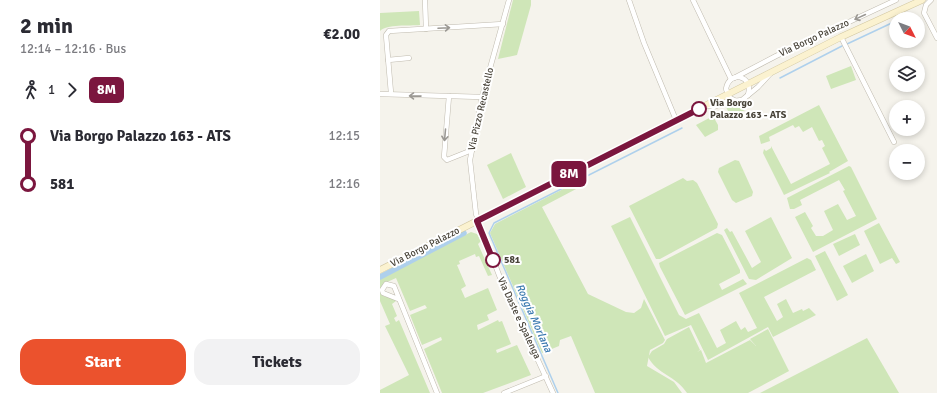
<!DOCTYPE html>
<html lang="en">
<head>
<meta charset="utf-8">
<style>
	:root { --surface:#fff; --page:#f2f2f3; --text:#2b2b33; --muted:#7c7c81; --accent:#eb522d }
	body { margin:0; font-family:Signika,sans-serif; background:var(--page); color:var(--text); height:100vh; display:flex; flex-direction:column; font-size:15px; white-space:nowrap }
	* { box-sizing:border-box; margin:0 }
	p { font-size:13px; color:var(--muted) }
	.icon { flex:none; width:22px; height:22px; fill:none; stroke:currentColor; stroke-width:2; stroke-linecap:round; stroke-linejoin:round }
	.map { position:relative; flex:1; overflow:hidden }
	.details { display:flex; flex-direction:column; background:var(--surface); width:380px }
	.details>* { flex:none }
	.badge { padding:0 8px; border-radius:6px; font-size:14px; line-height:26px }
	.needle { width:26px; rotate:132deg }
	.fabs { position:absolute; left:509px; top:12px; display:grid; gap:8px }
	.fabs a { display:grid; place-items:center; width:36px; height:36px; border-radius:50%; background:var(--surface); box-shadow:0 2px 6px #0003; font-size:20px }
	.map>.badge { position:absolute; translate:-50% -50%; box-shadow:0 0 0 2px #fff }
	.legs { display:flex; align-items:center; gap:6px; height:44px; padding:0 20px; font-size:13px }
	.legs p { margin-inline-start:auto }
	.overview { display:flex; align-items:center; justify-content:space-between; height:68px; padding:0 20px }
	h1 { font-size:22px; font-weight:700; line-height:30px }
	.primary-button { display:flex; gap:8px; margin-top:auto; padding:8px 20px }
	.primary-button a { flex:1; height:46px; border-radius:16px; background:var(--accent); color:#fff; font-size:16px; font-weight:700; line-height:46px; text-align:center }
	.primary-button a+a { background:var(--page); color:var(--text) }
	ul { padding:0 20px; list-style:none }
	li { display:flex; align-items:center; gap:14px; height:48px; font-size:15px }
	li i { display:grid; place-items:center; width:6px; height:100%; margin:0 5px; background:currentColor }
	li i::after { content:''; width:10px; height:10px; margin:-5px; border:3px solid; border-radius:50%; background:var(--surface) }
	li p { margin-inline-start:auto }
	li:first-child i { background:linear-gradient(#0000 50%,currentColor 0) }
	li:last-child i { background:linear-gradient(currentColor 50%,#0000 0) }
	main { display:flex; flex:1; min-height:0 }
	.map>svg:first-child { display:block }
</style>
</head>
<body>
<main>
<section class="details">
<div class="overview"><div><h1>2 min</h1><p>12:14 – 12:16 · Bus</p></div><b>€2.00</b></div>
<div class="legs"><svg class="icon" aria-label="walk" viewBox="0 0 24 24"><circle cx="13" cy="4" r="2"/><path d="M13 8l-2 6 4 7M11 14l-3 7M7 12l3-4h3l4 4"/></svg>1<svg class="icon" aria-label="forward" viewBox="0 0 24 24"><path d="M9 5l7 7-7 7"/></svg><b class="badge" style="background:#7b163e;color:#fff">8M</b></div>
<ul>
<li><i style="color:#7b163e"></i><b>Via Borgo Palazzo 163 - ATS</b><p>12:15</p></li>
<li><i style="color:#7b163e"></i><b>581</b><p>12:16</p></li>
</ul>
<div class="primary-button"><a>Start</a><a>Tickets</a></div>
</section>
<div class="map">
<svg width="557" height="393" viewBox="0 0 557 393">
	<rect width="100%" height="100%" fill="#f5f3ec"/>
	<g fill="#cfe6b8">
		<path d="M133,0H151V5L137,55L118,59Z"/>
		<path d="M39,11L40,25C30,26 6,24 0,31V13Z"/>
		<path d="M471,66L476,80L451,89L446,76Z"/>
		<path d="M353,103L358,106H363L365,110L347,119L345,116L349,113L346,107Z"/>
		<path d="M439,105L468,161L449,172L450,173L404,195L383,153L384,149L386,151L391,148V146L411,184L450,164L442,148L445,146L442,140L439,141L432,127L423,132L419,126L415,128L413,125L389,137L390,141L381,144L379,136Z"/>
		<path d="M333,116L338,125V130L325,137L316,125Z"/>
		<path d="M131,153L146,187L123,199L107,165Z"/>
		<path d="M355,160L359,161L373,192L372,196L356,203L352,200L338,172L339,168Z"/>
		<path d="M469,166L471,167L497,219L433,252L415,217L425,212L433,226L431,228L436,236H443L453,230L444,211L458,204L467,220L476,216L463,191L465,190L459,180L420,200L422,205L414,209H410L407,198Z"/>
		<path d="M303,178L307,181L313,180L317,183L338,224L337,228L280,259H276L249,206Z"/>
		<path d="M195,183L198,188L162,207L208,294L246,312L254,313L261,308L264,299L285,340L283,343L270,350L267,366L294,382L302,393H215L191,336L180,340L179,346L162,353L110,233L115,224Z"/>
		<path d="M250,217L299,315L306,319L319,313L337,348L346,343L340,330L356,321L361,330L365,327L368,332L377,328L359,293L427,258L431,260L436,270L384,297L397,321L403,317L397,304L406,299L413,313L422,309L423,311L429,308L436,315L393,337L388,327L328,360L311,325L285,336L231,226Z"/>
		<path d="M391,217L412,258L376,280L369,279L344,230L347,228L350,232L352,231L372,268L381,262L365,231Z"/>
		<path d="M499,223L520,262L516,264L512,258L500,264L484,231Z"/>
		<path d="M91,232L97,234L101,241L98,244L112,275L108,276L99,256L96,257L95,254L79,261L80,264L77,265L86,286L81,289L85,298L108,288L117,310L107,315L109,320L97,325L98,330L118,320L119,322L122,321L131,344L116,350L117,353L137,345L151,375L103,393H62L44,349L62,340L61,337L42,345L30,315L47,308L45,305L30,311L16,278L5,283L0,290L5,297H11L16,301L12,304L17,316L14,318L16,322L19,320L50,393H0V390L29,375L5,326L10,324L0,301V278Z"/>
		<path d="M337,233L342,235L360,270V273L339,284L342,290L363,279L367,284L305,315L280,267L279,263Z"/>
		<path d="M475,234L480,245L459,256L453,244Z"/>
		<path d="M445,251L468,295L457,301L435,256Z"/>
		<path d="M486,254L494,271L472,283L463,266Z"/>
		<path d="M309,327L320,350L317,352L321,350L326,363L370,340L376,346L370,339L388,329L409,371L368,393H307C296,376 277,374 268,357L272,351L284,344L287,339Z"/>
		<path d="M487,338L519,393H380Z"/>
	</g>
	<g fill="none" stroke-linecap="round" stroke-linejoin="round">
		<g stroke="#aed0ec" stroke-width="1.5">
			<path d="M520,19L532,14"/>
			<path d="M467,44L516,21"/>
			<path d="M400,78L462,46"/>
			<path d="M178,393L109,233L114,223L302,128"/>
		</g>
		<path stroke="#aed0ec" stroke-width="5.5" d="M0,277L84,233"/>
		<g stroke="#c0bbaf" stroke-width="5.5">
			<g id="street">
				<path d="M45,0L46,29"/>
				<path d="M129,0L102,97L92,150L90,160L96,214L119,275L173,393"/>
				<path d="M249,0L264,43L296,120"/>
				<path d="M313,0L351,79"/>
				<path d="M551,0L546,5L544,13L557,38"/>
				<path d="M461,37L514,142"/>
				<path d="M8,60L29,58"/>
				<path d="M354,78L396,56L516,0"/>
				<path d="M11,93L6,35L9,31L123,24"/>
				<path d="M0,94L102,97"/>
				<path d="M69,96L64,157L67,160L92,150"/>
				<path d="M356,101L350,98L346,89C349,70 374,75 368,95"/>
				<path d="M326,105L334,107L346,102L362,100L378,87L390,74"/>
				<path d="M18,299L3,293L2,290L6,284L14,286L57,393"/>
				<path d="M124,393L166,376"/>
			</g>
		</g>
		<g stroke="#d1c69f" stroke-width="7">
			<path id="secondary" d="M0,270L461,37L542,0"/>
		</g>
		<use href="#street" stroke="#fff" stroke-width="4.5"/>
		<use href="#secondary" stroke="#fbf2d0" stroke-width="6"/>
	</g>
	<defs><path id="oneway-shaft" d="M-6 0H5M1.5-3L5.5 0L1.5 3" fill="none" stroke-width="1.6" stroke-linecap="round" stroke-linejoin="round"/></defs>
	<g stroke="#9b9893">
		<use href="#oneway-shaft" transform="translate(480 17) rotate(155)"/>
		<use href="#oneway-shaft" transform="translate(64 28) rotate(-3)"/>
		<use href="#oneway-shaft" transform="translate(35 96) rotate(-179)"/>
		<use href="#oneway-shaft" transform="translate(65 135) rotate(95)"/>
	</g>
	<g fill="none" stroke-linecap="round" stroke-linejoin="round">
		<g stroke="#fff" stroke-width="9">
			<path id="line-1" d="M113,260L97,221L319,109"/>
		</g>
		<use href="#line-1" stroke="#7b163e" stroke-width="6"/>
	</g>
	<g fill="#fff" stroke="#7b163e" stroke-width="2">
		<circle cx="319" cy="109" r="7"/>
		<circle cx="113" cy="260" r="7"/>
	</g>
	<g text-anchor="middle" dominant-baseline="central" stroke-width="4" stroke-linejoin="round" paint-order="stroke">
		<g font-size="10" fill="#49443a" stroke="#fff">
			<text transform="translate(434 38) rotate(-25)">Via Borgo Palazzo</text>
			<text transform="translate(101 109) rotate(-77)">Via Pizzo Recastello</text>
			<text transform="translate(45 247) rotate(-27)">Via Borgo Palazzo</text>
			<text transform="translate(139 318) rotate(65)">Via Daste e Spalenga</text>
		</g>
		<g font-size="10" font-weight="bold" fill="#49443a" stroke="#fff" text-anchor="start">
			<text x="330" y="103">Via Borgo<tspan x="330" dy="12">Palazzo 163 - ATS</tspan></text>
			<text x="124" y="260">581</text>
		</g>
		<g font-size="11" font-style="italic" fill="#3978af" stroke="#fff">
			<text transform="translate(154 318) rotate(66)">Roggia Morlana</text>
		</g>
	</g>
</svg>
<div class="fabs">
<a><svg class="needle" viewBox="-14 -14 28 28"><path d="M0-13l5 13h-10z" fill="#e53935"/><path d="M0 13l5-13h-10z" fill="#7c7c81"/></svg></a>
<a><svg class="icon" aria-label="layers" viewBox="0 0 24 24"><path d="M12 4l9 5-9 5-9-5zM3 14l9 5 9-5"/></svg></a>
<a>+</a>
<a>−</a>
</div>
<b class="badge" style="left:189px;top:174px;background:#7b163e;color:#fff">8M</b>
</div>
</main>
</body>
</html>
